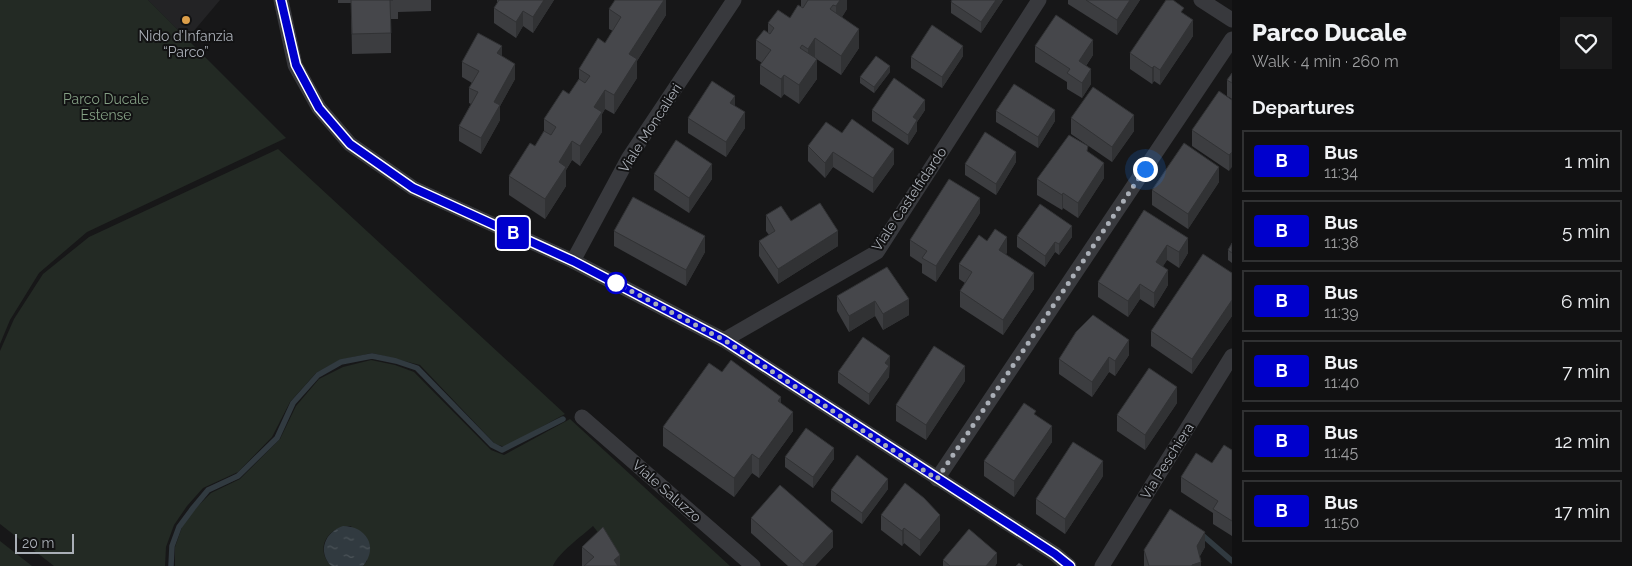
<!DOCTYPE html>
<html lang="en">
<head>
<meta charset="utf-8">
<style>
	:root { --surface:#111112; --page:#1a1a1b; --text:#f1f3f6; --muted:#9c9d9f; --line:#303132 }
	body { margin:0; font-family:Raleway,sans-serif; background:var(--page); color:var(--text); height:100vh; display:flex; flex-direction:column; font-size:19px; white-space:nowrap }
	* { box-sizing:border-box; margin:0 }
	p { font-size:16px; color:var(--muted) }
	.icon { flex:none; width:28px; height:28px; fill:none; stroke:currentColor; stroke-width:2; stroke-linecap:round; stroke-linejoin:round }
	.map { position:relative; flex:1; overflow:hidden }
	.details { display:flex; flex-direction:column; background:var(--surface); width:400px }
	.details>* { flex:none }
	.badge { padding:0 10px; border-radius:4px; font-size:18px; line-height:32px }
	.scale { position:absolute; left:15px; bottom:12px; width:59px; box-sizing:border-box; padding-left:5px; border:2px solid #aaafb7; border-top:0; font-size:14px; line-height:18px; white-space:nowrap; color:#aaafb7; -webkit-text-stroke:4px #121213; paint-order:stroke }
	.you { position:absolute; width:25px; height:25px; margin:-12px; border:4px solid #fff; border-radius:50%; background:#1a73e8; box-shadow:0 0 0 8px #1a73e833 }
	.map>.badge { position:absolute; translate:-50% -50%; box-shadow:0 0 0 2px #fff }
	h2 { padding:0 20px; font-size:19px; line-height:45px }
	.round { display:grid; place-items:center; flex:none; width:52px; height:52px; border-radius:0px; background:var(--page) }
	.summary { display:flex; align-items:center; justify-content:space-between; height:85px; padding:0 20px }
	h1 { font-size:24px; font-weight:800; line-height:38px }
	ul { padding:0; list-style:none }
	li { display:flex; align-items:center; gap:15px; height:62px; margin:0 10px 8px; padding:0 10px; border:2px solid var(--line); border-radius:0px }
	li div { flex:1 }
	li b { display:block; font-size:19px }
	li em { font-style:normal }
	li .badge { min-width:55px; font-weight:700; text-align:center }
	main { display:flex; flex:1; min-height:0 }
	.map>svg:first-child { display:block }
</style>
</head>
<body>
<main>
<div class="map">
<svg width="1232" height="566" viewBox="0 0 1232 566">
	<defs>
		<pattern id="water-ripples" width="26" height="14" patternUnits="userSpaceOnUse" patternTransform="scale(1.25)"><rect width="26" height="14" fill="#313a40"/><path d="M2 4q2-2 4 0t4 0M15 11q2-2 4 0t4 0" fill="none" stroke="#4c5459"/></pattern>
	</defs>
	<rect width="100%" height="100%" fill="#171718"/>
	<path fill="#232325" d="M148,0H220L187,39Z"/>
	<g fill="#232a24">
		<path d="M0,0H148L286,138L87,232L39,273L10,320L0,344Z"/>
		<path d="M278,149L565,414L505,447L495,444L420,365L372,353L340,360L316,373L290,402L272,437L238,472L203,488L187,506L174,525L166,547L165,566H54L0,524V351L14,319L43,274L89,237Z"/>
		<path d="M371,360L395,365L414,372L491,450L504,455L570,419L730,566H615L607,544L593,526C582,536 558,553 553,566H363L367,561L351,526C328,526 314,548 331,566H175V547L182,527L194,510L211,493L240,479L280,439L296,406L319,379L343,367Z"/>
		<path d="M0,541L32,566H0Z"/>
	</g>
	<path fill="url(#water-ripples)" d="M343,526C366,526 379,547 363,566H331C317,551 325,532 343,526Z"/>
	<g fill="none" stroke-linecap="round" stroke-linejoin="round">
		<g stroke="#313a40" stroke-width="5.5">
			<path d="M1200,533L1232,561"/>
			<path d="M171,566L172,546L179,527L193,508L208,490L238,476L277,438L293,403L318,375L341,362L372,356L396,361L417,368L492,445L502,450L563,419"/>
		</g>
		<g stroke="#38393d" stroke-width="15">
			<path d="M281,0L295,65L319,108L350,144L413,188L573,261L724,340L1055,554L1069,566"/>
			<path d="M1201,0L1232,20"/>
			<path d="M573,261L628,159L734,0"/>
			<path d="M724,340L877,252L1039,0"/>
			<path d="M582,417L753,566"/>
			<path d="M937,479L1232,39"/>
			<path d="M1102,566L1232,356"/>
		</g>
	</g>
	<g fill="#3c3d40">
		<path d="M338,0H431V11L398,12V19H391V53L352,54L351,3H338Z"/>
		<path d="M497,0H554L533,33L523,26L516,38L494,23V8L497,4Z"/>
		<path d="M666,0V15L637,61V78L614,114L605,109L602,114V132L580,166L572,160L566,170V186L545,219L509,195V176L535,146L544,131V119L569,94L579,79V69L605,43L613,31L609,29V9Z"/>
		<path d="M801,0H847V9L842,17L859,48L841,75L815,58L817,79L799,104L784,94L781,98L760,84V65L762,63L756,59V40L768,33V23L790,18L801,6Z"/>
		<path d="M1003,0L981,33L951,13V2Z"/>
		<path d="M1068,0H1140L1117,35L1068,4Z"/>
		<path d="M1184,14L1193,36L1160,85L1154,81L1152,84L1130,69V53Z"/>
		<path d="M1035,46L1093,55L1086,66L1091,84L1082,98L1067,89V82L1035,62Z"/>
		<path d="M502,56L515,79L500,106V120L481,154L459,141V126L471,104L469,103V88L472,83L462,77V62Z"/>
		<path d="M963,56L942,88L911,68V57Z"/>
		<path d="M890,72L874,93L860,83V77Z"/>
		<path d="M1232,73V99L1227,96V80Z"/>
		<path d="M1232,100L1229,171L1192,146V130Z"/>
		<path d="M872,110H925L917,122V131L908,145L872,121Z"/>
		<path d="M996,111L1055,121L1038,148L996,122Z"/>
		<path d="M688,118L745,128L726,157L688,133Z"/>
		<path d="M1071,118L1134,131L1112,162L1071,134Z"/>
		<path d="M842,133L894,164L873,193L833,167L825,178L808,161V146Z"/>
		<path d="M1088,152L1104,178L1078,218L1063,208L1062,210L1037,195V179Z"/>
		<path d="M1016,162L996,195L965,175V164Z"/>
		<path d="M654,174L712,179L689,213L654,190Z"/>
		<path d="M1219,182L1188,229L1152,205V190Z"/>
		<path d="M1144,210L1188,253L1179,268L1167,260L1163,266L1168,285L1154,308L1140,299L1128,317L1098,297V282Z"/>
		<path d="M980,213L936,282L922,273V264L910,256V240Z"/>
		<path d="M766,215L791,221L838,246L778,284L759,256V241L769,235L766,231Z"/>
		<path d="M614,231L705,252L686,286L614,246Z"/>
		<path d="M1017,236L1072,237L1059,255L1055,252L1045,267L1017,247Z"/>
		<path d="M987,241L1007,252L1006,255L1034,289L1003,335L960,307V291L965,283L959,279V264Z"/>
		<path d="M1232,243V263L1228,260V250Z"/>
		<path d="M1232,273V316L1192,374L1151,346V331Z"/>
		<path d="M837,296L909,299V315L883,330L875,316L849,332L837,311Z"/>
		<path d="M1129,355L1115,376L1109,372L1092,397L1059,374V359Z"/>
		<path d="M890,356L889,377L869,405L838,383V372Z"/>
		<path d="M722,372L781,403L793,431L759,478L752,473L734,497L663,446V427Z"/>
		<path d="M965,381L926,440L896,421V405Z"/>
		<path d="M1177,403L1145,450L1117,431V415Z"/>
		<path d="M1036,415L1052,442L1014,497L984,476V461Z"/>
		<path d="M1232,450V536L1213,524V513L1181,492V477L1212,463Z"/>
		<path d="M785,457L834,459L813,488L785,467Z"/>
		<path d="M1103,476L1065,534L1036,514V499Z"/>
		<path d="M888,489L862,524L831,501V490Z"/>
		<path d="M881,515L940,530L920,556L904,543L902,546L881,530Z"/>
		<path d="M751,518L833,547L815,566H788L751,533Z"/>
		<path d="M582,547L620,566H582Z"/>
		<path d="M1205,547L1200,556L1201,566H1144V550Z"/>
		<path d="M943,560L997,563L995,566H943Z"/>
	</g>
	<g fill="#313234">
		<path d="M544,0H554L533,33V17Z"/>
		<path d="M664,0H666V15L637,61V78L614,114V95L629,54Z"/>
		<path d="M840,0H847V9L836,26V6Z"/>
		<path d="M996,0H1003L981,33V22Z"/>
		<path d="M1130,0H1140L1117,35V20Z"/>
		<path d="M523,11V26L516,38V22Z"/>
		<path d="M1193,20V36L1160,85V70Z"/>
		<path d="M859,29V48L841,75V56Z"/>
		<path d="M815,38V58L808,69V49Z"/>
		<path d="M1093,40V55L1079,76V61Z"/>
		<path d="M502,46V61L497,53Z"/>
		<path d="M963,46V56L942,88V77Z"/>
		<path d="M817,59V79L799,104V85Z"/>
		<path d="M515,64V79L500,106V120L481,154V138L494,102Z"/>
		<path d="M890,66V72L874,93V87Z"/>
		<path d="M1154,66V81L1152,84V68Z"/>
		<path d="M1091,69V84L1082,98V83Z"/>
		<path d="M784,75V94L781,98V79Z"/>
		<path d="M605,90V109L602,114V132L580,166V146L594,107Z"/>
		<path d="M735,96V112L730,103Z"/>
		<path d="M925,100V110L917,122V131L908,145V135L913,117Z"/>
		<path d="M1055,110V121L1038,148V137Z"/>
		<path d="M745,112V128L726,157V142Z"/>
		<path d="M1134,115V131L1112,162V147Z"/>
		<path d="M572,141V160L566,170V186L545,219V199L559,162Z"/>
		<path d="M894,149V164L873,193V178Z"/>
		<path d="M833,152V167L825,178V163Z"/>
		<path d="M1016,152V162L996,195V184Z"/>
		<path d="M1232,152V167L1229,171V155Z"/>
		<path d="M1104,163V178L1078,218V203Z"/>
		<path d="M712,164V179L689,213V198Z"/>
		<path d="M1219,167V182L1188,229V214Z"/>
		<path d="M1063,193V208L1062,210V195Z"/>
		<path d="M980,198V213L936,282V266Z"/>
		<path d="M1072,226V237L1059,255V244Z"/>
		<path d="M838,231V246L778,284V269Z"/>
		<path d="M705,236V252L686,286V270Z"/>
		<path d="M1007,237V252L999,265V250Z"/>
		<path d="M1188,238V253L1179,268V252Z"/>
		<path d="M1055,242V252L1045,267V256Z"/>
		<path d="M1167,245V260L1156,277V262Z"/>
		<path d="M1168,270V285L1154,308V293Z"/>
		<path d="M1034,273V289L1003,335V320Z"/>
		<path d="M1140,284V299L1128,317V301Z"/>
		<path d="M909,299V315L883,330V314Z"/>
		<path d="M1232,300V316L1192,374V359Z"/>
		<path d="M875,301V316L849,332V316Z"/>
		<path d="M1129,340V355L1115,376V361Z"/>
		<path d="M890,356L889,377L869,405V394L885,363Z"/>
		<path d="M1109,357V372L1092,397V382Z"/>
		<path d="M965,366V381L926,440V425Z"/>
		<path d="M1177,387V403L1145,450V435Z"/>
		<path d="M781,397V416L778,401Z"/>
		<path d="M793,412V431L759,478V459Z"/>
		<path d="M1052,426V442L1014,497V481Z"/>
		<path d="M834,448V459L813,488V477Z"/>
		<path d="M752,454V473L734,497V478Z"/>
		<path d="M1103,461V476L1065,534V519Z"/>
		<path d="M888,479V489L862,524V513Z"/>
		<path d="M940,515V530L920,556V540Z"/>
		<path d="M904,528V543L902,546V531Z"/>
		<path d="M833,531V547L815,566H803V564Z"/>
		<path d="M1205,532V547L1197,561V546Z"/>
		<path d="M997,553V563L995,566H986Z"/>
		<path d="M620,555V566H614V560Z"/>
		<path d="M1201,562V566H1192V565Z"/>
	</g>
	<g fill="#46474b" stroke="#313234">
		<path d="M351,0H393H390L391,33L352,34Z"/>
		<path d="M499,0H544L533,17L523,11L516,22L494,8Z"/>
		<path d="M615,0H664L629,54L637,59L614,95L605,90L594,107L602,112L580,146L572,141L559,162L566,167L545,199L509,176L530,143L535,146L544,131L551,135L556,127L544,119L563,90L569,94L579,79L585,83L590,76L579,69L598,38L605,43L621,17L609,9Z"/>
		<path d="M808,0H840L836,6L833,5L830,9L859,29L841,56L815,38L808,49L802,45L800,48L817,59L799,85L784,75L781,79L760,65L771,50L756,40L764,30L770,34L774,28L768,23L778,10L790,18L798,5L803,8Z"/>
		<path d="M952,0H996L981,22L951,2Z"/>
		<path d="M1086,0H1130L1117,20Z"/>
		<path d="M1166,0H1173L1184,8L1181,12L1193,20L1160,70L1154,66L1152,68L1130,53Z"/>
		<path d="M1056,15L1093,40L1079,61L1091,69L1082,83L1067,73L1070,69L1035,46Z"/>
		<path d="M932,25L963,46L942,77L911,57Z"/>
		<path d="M478,33L502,46L497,53L515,64L494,102L500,105L481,138L459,126L478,92L469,88L479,71L462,62Z"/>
		<path d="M876,56L890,66L874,87L860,77Z"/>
		<path d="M1232,73V83L1227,80Z"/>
		<path d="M894,78L925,100L913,117L917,120L908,135L872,110Z"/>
		<path d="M712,81L735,96L730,103L745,112L726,142L688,118Z"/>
		<path d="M1014,84L1055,110L1038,137L996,111Z"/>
		<path d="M1093,87L1134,115L1112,147L1071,118Z"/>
		<path d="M1219,91L1232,100V152L1229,155L1192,130Z"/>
		<path d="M852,119L894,149L873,178L833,152L825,163L808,146L826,122L842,133Z"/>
		<path d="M985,132L1016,152L996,184L965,164Z"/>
		<path d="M1069,135L1088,146L1087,151L1104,163L1078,203L1063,193L1062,195L1037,179Z"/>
		<path d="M676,140L712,164L689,198L654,174Z"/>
		<path d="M1184,143L1219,167L1188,214L1152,190Z"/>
		<path d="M949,179L980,198L936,266L922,258L927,251L910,240Z"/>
		<path d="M633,197L705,236L686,270L614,231Z"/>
		<path d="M820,203L838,231L778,269L759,241L775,231L766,215L781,206L791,221Z"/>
		<path d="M1040,204L1072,226L1059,244L1055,242L1045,256L1017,236Z"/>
		<path d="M1144,210L1188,238L1179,252L1167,245L1156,262L1168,270L1154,293L1140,284L1128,301L1098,282Z"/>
		<path d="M995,229L1007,237L999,250L1034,273L1003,320L960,291L972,272L959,264L979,235L987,241Z"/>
		<path d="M1232,243V253L1228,250Z"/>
		<path d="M1203,254L1232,273V300L1192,359L1151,331Z"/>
		<path d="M887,267L909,299L883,314L875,301L849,316L837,296Z"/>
		<path d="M1093,315L1129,340L1115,361L1109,357L1092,382L1059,359L1076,332Z"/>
		<path d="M863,337L890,356L885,363L889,366L869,394L838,372Z"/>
		<path d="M934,346L965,366L926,425L896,405Z"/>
		<path d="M731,360L781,397L778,401L793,412L759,459L752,454L734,478L663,427L709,363L722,372Z"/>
		<path d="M1149,368L1177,387L1145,435L1117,415Z"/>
		<path d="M1024,403L1036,411L1034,414L1052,426L1014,481L984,461Z"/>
		<path d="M806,428L834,448L813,477L785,457Z"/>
		<path d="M1073,442L1103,461L1065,519L1036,499Z"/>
		<path d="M1224,445L1232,450V521L1213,509L1218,501L1181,477L1196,453L1212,463Z"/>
		<path d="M857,455L888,479L862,513L831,490Z"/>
		<path d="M905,483L924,498L940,515L920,540L904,528L902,531L881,515Z"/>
		<path d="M780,485L833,531L803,564L751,518Z"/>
		<path d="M1170,509L1205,532L1197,546L1201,562L1192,565V566H1149L1144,550Z"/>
		<path d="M603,527L620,555L614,560L618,566H584L594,557L582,547Z"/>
		<path d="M969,529L997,553L986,566H950L943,560Z"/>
		<path d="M1019,563L1023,566H1016Z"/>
	</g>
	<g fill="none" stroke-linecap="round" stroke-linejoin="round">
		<g stroke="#fff" stroke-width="11">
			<path id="line" d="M281,0L296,65L319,108L350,144L413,188L573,261L724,340L1055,554L1070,566"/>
		</g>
		<use href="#line" stroke="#0000cd" stroke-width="8"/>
		<path stroke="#aaafb7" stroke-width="5" stroke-dasharray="0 9" d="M616,283L724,340L937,479L1145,169"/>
	</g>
	<circle fill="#dd9f4a" stroke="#121213" stroke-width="2" cx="186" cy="20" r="5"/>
	<circle fill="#fff" stroke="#0000cd" stroke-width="2.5" cx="616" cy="283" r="10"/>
	<g text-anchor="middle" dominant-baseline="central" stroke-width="4" stroke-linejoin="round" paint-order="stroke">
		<g font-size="14" fill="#aaafb7" stroke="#121213">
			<text x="186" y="36">Nido d’Infanzia<tspan x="186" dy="16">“Parco”</tspan></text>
		</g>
		<g font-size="14" fill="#849f84" stroke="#121213">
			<text x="106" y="99">Parco Ducale<tspan x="106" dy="16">Estense</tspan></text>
		</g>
		<g font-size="14" fill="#aaafb7" stroke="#121213">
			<text transform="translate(650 128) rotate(-57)">Viale Moncalieri</text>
			<text transform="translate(909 199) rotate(-56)">Viale Castelfidardo</text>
			<text transform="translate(1167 461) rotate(-58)">Via Peschiera</text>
			<text transform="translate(667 491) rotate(41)">Viale Saluzzo</text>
		</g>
	</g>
</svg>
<div class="scale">20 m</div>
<div class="you" style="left:1145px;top:169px"></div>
<b class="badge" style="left:513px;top:233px;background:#0000cd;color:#fff">B</b>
</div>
<section class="details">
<div class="summary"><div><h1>Parco Ducale</h1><p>Walk · 4 min · 260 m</p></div><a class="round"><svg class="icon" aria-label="heart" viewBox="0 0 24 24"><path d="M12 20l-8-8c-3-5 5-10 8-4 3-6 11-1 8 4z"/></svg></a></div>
<h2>Departures</h2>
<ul>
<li><span class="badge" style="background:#0000cd;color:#fff">B</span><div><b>Bus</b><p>11:34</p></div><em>1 min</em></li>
<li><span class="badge" style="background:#0000cd;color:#fff">B</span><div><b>Bus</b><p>11:38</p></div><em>5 min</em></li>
<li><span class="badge" style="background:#0000cd;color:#fff">B</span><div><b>Bus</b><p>11:39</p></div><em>6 min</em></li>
<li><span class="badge" style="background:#0000cd;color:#fff">B</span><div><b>Bus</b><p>11:40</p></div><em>7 min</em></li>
<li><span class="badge" style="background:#0000cd;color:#fff">B</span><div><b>Bus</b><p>11:45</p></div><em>12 min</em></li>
<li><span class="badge" style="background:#0000cd;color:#fff">B</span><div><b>Bus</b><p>11:50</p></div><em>17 min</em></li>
</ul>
</section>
</main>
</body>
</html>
